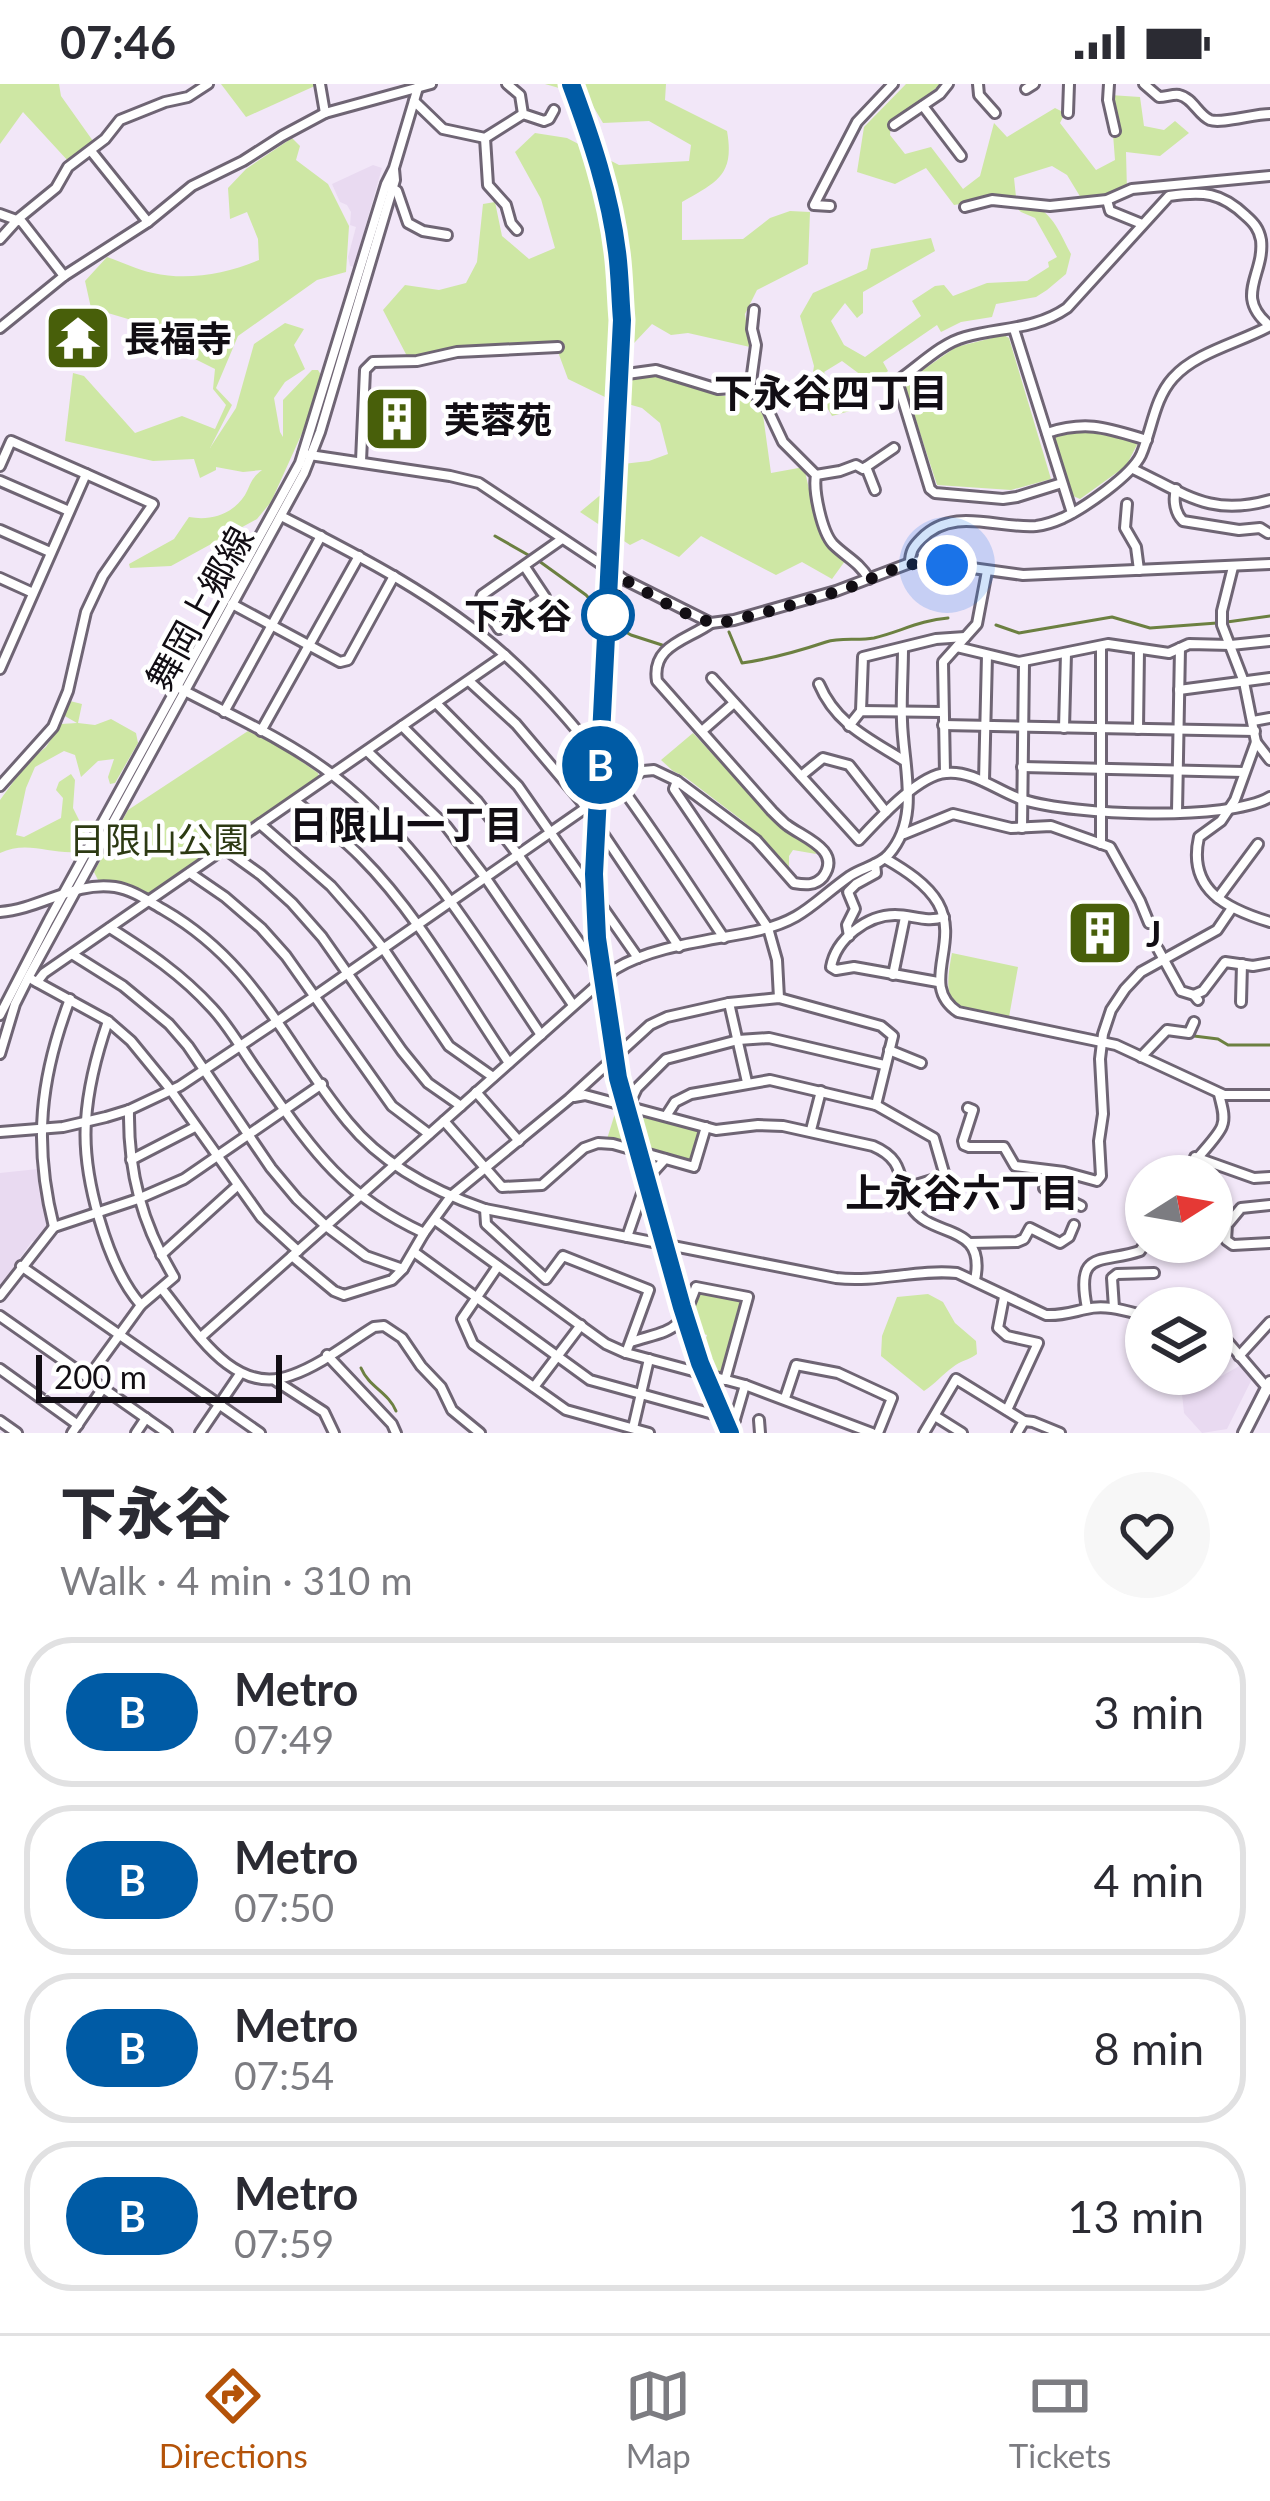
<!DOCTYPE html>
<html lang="en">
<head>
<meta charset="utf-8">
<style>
	:root { --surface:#fff; --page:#f7f7f7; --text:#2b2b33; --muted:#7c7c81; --line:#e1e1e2; --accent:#b45309 }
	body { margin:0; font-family:Lato,"Noto Sans JP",sans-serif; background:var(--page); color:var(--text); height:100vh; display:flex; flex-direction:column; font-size:45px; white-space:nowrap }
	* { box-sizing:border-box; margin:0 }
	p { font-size:39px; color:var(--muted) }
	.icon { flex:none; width:66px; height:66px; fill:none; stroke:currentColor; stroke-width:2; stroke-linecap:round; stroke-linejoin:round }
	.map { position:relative; height:1349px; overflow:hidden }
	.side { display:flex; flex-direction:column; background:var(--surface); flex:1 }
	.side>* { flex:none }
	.badge { padding:0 24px; border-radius:39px; font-size:42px; line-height:78px }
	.needle { width:78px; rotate:79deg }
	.fabs { position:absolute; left:1125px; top:1071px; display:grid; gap:24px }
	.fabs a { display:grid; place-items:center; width:108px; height:108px; border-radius:50%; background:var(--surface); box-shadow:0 3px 9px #0004; font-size:60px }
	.scale { position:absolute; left:36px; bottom:30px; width:246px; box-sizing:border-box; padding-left:12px; border:6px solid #120e14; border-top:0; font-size:33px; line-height:42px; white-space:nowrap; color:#120e14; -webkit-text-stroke:9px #fff; paint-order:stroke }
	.you { position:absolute; width:60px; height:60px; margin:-30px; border:9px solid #fff; border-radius:50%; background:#1a73e8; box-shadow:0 0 0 18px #1a73e833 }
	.map>.badge { position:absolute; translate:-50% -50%; box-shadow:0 0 0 6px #fff }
	.round { display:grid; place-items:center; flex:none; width:126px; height:126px; border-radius:63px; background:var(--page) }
	.overview { display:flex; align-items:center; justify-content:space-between; height:204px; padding:0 60px }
	h1 { font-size:57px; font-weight:800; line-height:90px }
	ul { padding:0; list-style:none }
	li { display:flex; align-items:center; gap:36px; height:150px; margin:0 24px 18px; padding:0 36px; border:6px solid var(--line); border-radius:48px }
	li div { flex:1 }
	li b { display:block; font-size:45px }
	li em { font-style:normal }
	li .badge { min-width:132px; font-weight:700; text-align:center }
	.status { display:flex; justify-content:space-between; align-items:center; height:84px; padding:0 60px; background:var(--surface); direction:ltr }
	.status svg { height:33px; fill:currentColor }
	.tab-bar { display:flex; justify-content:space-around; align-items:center; height:168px; border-top:3px solid var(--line); background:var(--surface); font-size:33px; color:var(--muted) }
	.tab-bar a { display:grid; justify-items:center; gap:6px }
	.tab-bar .selected { color:var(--accent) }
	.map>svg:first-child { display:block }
</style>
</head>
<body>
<div class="status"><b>07:46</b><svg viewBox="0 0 49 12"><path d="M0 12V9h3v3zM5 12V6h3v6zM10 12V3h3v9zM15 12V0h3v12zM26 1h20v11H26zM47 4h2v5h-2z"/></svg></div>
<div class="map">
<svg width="1270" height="1349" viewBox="0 0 1270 1349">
	<rect width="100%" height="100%" fill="#f2e7f8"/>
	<g fill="#e9daf1">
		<path d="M373,81L382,84L354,183L350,182L348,173L356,143L350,141L351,128L347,121L340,118L332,100Z"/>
		<path d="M38,1085L47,1142L35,1158L32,1157L0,1203V1089Z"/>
		<path d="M1241,1281L1252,1295L1227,1345L1202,1349L1184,1329L1180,1290H1203V1300L1206,1301Z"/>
	</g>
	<g fill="#cee7a4">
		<path d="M0,0H59L61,12L93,57L69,78L23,28L0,60Z"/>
		<path d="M221,0H317V1L246,33Z"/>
		<path d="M545,0H666L665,16L727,47C735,92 716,98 682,118V156L743,155L770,134L790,127L810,128L808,180L757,206L745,230L750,263L688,249L671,251L652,240L619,275V291H662L724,312L746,309L763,331L771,389L804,383L817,441L845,477L832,495L802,478L776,491L701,452L679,473L642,455L630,461L580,428L604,408L614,381L649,377L668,370L660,339L642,324L607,314L568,295L558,268L492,262L408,274L383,226L405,201L439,206L466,199L477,178L483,120L495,118L502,152L529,175L555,164L541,115L515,68L535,49L567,54L619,81L689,77L691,61L649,37L603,39L587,12Z"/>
		<path d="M906,0H941L891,41L890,51L905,70L931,63L963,105L980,92L994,39L1007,53L1055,24L1065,29L1060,39L1096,86L1115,76L1110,11L1140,13L1144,42L1164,46L1175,37L1189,49L1160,72L1126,68L1127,107L1081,114L1067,91L1052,82L1014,94L1016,113C1051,125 1055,139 1071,170L1066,190L1047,206L1036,213L996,220L992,233L961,238L941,248L937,241L883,278L888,287L873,300L842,277L824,288L850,327L832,332L825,320L807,326L814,282L800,232L813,209L867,185L871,165L931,154L935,167L863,208V229L857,234L845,219L831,237L844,261L865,273L921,232L912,217L935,202L944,201L953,212L987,199L1027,197L1049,183L1048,178L1057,173L1035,134L1021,128L1007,115L991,114L990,111L981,112L980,117L954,121L926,84L895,100L857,88L864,43Z"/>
		<path d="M292,54L300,62L296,76L328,100L349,142L346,188L317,196L238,252L216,304L232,321L210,364L236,324L254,260L285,239L304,245L294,261L305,285L285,298L274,314L280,348L283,353V316L312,286H318L321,291L303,347L271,418L257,435L171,482L130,484L129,480L174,455L189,433C210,437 232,431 245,411C251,400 251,394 262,386L243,388L216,383V386L200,394L194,375L153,377L65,357L73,289L84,292L135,349L182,332L215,345L226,321L213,305L215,285L187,271L200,257L194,244L165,246L91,224L85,197L107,173C122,178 138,186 153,189C187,197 227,190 259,176L258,155L247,128L230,135L228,104L246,85Z"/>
		<path d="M1004,251L1009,254L1051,395L1011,406L937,401L905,303L907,297L956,263Z"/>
		<path d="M1092,342L1134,355L1137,361L1126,382L1080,415L1073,412L1053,350Z"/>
		<path d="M70,617L82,620L78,639L95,641L111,635L136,649L138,659L115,699L110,700L108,693L114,675L98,677L81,693L75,671L64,667L35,683L26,704L16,751L24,753L61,734L63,714L56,706L59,698L71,690L75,696L73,724L85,748L76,768C50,770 26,756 0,769V716L27,679L46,663L61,640L77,639L63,631Z"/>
		<path d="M248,647L282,664L318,689L319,694L154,810H146L117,798L98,796L94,788L128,726Z"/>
		<path d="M693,649L781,744L815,766L816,770L793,766L789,772V784L743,737L685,693L673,687L661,676Z"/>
		<path d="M952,869L1018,883L1009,933C957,921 940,930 952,869Z"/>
		<path d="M617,1023L701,1045L691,1079L607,1055Z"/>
		<path d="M698,1208L743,1217L722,1290L697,1283L707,1251L686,1244Z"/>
		<path d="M928,1210L943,1218L955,1239L976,1257L977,1270C969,1276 960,1277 953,1283C943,1290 935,1300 924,1307L881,1272L882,1252L897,1213Z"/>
	</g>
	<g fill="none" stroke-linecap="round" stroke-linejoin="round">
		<g stroke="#6c8041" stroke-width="3">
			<path d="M495,452L530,472"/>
			<path d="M539,477L586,511L612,540L631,551L662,561"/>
			<path d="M1227,538L1270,532"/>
			<path d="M996,541L1019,549L1112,533L1150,544L1217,539"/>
			<path d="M729,548L742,579C770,575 799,567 826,558C840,553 858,557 874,554C899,548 921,536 948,534"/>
			<path d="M1194,952L1218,955L1228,961H1270"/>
			<path d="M361,1284C369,1303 389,1309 396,1327"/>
		</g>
		<g stroke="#6f6574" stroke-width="14">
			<g id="minor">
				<path d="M320,0L325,29"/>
				<path d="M507,0L520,11L523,30L544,37L549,35L554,26"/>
				<path d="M978,0L979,11L995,29"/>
				<path d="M1109,0L1108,16L1115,47"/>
				<path d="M1144,0L1159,13C1166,13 1173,10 1179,11C1193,14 1198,31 1210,36C1221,40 1254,30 1270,30"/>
				<path d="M1026,5L1034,0"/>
				<path d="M414,17L443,45L485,54L523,30"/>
				<path d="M923,22L961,72"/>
				<path d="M1068,29L1069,0"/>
				<path d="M894,41L940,10L948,0"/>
				<path d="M485,54L488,101L506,121L511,139L517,146"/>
				<path d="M91,67L148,138"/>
				<path d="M392,104L397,107L408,139L423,147L447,151"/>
				<path d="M1107,116L1110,127L1142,140"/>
				<path d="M830,122L814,121L857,38L893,0"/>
				<path d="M965,123L992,116L1050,122L1107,116L1132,105L1270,92"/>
				<path d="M0,130L22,138L64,192"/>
				<path d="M0,155L18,135L56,104L68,83L105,55L120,36L165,18L188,13L208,0"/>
				<path d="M0,244L64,192L148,138L192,102L243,77L282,52L325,29L431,0"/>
				<path d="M1014,245L1072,429"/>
				<path d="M627,290L656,286L718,305L746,303L751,306L767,324L783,358L816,391C813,407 822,448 833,460C846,473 859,478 869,495"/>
				<path d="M750,305L756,261L752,245L754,226"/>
				<path d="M1047,349C1087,336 1107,344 1147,356"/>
				<path d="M303,370L450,392L479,399L625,496L711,539L734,536L836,507L910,479L921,477L1023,491L1270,480"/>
				<path d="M361,377L365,286L373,278L417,277L457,268L558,263"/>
				<path d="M0,382L11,357L86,390L0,585"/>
				<path d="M866,383L875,406"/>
				<path d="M1133,385C1186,410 1210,433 1270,416"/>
				<path d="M816,391L840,387L856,381L863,385L894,364"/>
				<path d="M0,397L69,427"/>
				<path d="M1176,405C1173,416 1175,429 1183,437L1239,446L1260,444L1268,449"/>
				<path d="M1127,420L1125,444L1136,463L1139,486"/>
				<path d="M281,432C360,472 440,513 506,572C595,652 658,756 724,854"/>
				<path d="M0,446L50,468"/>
				<path d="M910,479C910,468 913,463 921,455C953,422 997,445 1036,442C1045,441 1054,438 1063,434C1084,424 1131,392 1141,371C1152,346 1154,315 1173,294C1196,268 1239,259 1270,242C1233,212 1265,191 1261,156C1259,145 1254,139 1246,132C1221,108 1203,107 1169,112L1067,224C1035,246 1001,243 965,253C942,259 920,281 900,295L898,300L930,405L935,409L1003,415L1017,413L1062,399"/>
				<path d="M525,483L545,513L499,545L480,517L482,511L562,455"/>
				<path d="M1233,483L1222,527V541L1244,598L1256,658L1235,716L1221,737L1199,753C1187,806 1227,825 1270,838"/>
				<path d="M0,494L33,509"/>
				<path d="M232,520L340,578L348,576L394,492"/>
				<path d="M957,563L1019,578L1108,560L1169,569L1189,560L1231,561L1270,557"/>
				<path d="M712,594L859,756C878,736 918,691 946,689C974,686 1000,709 1024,716C1072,731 1228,738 1270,713"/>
				<path d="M469,597L516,640L581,717L679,863"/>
				<path d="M819,600C836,640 868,654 903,676"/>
				<path d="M181,605C232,632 288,656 334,692C422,761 479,859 541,951"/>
				<path d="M1179,606L1270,594"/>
				<path d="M436,619L518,702L638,874"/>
				<path d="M861,627L863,573L936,555L965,553"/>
				<path d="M224,628L321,452"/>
				<path d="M1253,637L1270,634"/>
				<path d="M943,641L1255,647"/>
				<path d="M402,642L477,717L519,772L604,894"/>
				<path d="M849,642L861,627L942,628"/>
				<path d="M1064,644L1066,569"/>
				<path d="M1138,645L1139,566"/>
				<path d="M261,647L359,472"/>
				<path d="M702,647L734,619"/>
				<path d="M1256,658L1270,676"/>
				<path d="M367,667L446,742L485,793L573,921"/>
				<path d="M1022,683L1244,688"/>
				<path d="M945,689L943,578L977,540L987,487"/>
				<path d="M801,692L823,674L849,681L886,728"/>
				<path d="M677,697L674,705L768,844L777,876L779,914"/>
				<path d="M984,697L987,571"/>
				<path d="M0,702L53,643L68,607L86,528L103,492L153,420L86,390"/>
				<path d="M295,717C317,734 340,752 360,772C419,831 462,910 509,979"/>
				<path d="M1177,728L1180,564"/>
				<path d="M260,740L331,802L359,834L383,864L449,962L493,993"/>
				<path d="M1022,744L1024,578"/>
				<path d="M904,750L953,730L1011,744L1051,742L1110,763L1140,817L1149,839"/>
				<path d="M1101,760V562"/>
				<path d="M225,765L261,791L292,819L322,853L402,967L428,999L461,1022"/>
				<path d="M886,775C905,786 927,800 938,819C961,860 918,901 958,928L1116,961L1224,1011H1270"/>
				<path d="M190,789L225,813L261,844L286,872L392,1022L429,1050"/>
				<path d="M1218,814L1258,760"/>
				<path d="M0,828C40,825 74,797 115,803C133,806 148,817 164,826C257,880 284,960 348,1038C383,1081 433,1107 485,1125L836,1194C877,1199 917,1185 957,1189L1046,1231C1061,1232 1072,1228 1086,1225C1106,1220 1126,1227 1146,1232"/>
				<path d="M110,844C148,868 181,890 212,924C228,941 241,964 255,984C308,1059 337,1109 424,1149"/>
				<path d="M849,852L847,841L855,825L848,808L856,800L876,789L875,780"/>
				<path d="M1158,865L1181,907L1194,911L1198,916"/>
				<path d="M72,870L123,902L169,940L188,962L271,1084L297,1115L326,1142L366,1172L403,1185"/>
				<path d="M893,891L905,833"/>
				<path d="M33,896L108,937L131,957L167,1001L261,1133L298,1167"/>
				<path d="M37,898L44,889L505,571"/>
				<path d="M938,898L854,883L836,886L831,883C836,855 867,831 895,831C913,831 926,839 944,833"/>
				<path d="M1194,911L1203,907L1225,878L1253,882L1270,879"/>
				<path d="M1241,918L1242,880"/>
				<path d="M729,919L747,998"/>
				<path d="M0,931L49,836L300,379L386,100L394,84L419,0"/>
				<path d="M108,937C97,969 88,1003 86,1037C82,1090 106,1181 141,1221"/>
				<path d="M889,966L921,979"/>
				<path d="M0,970L15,920L28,894L304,389L320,348L395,96L394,85"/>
				<path d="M1141,973L1167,946L1189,949L1194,938"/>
				<path d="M476,1008L519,1057"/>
				<path d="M574,1013L585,1011L716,1046L758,1041L783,1042L873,1062C908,1077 896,1098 912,1124C932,1155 987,1138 975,1196"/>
				<path d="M629,1021L637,1004L666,975L738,956L769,954L884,981"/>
				<path d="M968,1024L973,1026L963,1057L964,1061L969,1063H1004L1015,1082L1064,1088L1097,1097L1101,1092L1099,1057L1103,1030L1100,975L1103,950L1111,926L1125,905L1141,888L1217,846L1232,824"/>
				<path d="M666,1032L675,1018L691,1010L770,996L876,1021L934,1054L945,1092L906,1104"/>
				<path d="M444,1037L502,1103L542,1101L584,1064L598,1059L613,1060L694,1083L706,1043"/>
				<path d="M811,1046L821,1007"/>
				<path d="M0,1048L63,1043L106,1033L129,1026L180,1002L315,912L620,700L643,687L654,686L677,697L756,756L794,799C805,801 815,802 823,793C843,766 802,753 787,741C785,740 774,729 772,727L657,597C651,561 688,556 711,539"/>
				<path d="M1195,1073L1254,1094L1270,1093"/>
				<path d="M131,1076L195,1043"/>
				<path d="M1047,1087L1044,1104L1081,1122"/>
				<path d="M1183,1092C1192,1078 1218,1054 1222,1042C1226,1032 1221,1020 1219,1010"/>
				<path d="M1270,1121L1241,1124L1227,1141L1226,1156L1233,1161L1270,1159"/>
				<path d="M485,1125L486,1140L546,1195L563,1172L649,1206L626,1269"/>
				<path d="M435,1136L606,1260L626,1269L745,1301L872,1349"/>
				<path d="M54,1143C33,1060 40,994 70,915"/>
				<path d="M627,1153L647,1095L665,1075"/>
				<path d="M970,1159L1017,1158L1024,1155L1030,1144L1060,1159L1069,1153L1074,1141"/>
				<path d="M414,1168L590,1296L735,1336"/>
				<path d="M161,1171L237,1102"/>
				<path d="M292,1172L334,1207L344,1211L392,1196L403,1185L424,1149L451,1112L569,1015L650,941L667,933L729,919L779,914L881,942L893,952L876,1021"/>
				<path d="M21,1182L260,1349"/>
				<path d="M498,1182L462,1235L473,1260L566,1326L649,1349"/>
				<path d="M162,1205C194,1244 233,1314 292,1291C321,1281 348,1259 374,1243L384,1242L402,1254L421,1282L441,1303L452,1326L480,1349"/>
				<path d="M0,1212L54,1143L138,1115L184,1095L322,1000"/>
				<path d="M1004,1213L998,1244L1007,1252L1038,1259L1007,1326"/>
				<path d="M1087,1224C1075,1165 1101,1180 1140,1167L1146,1158"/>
				<path d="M1114,1224L1112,1194L1117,1190L1154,1189"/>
				<path d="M0,1232L167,1349"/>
				<path d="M1212,1249L1222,1251L1269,1306"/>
				<path d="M201,1253L615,885C655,861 710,857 756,847C804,836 812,819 850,792C862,784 880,781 889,770C921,734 903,681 902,637C901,613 903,588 903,564"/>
				<path d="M631,1258C676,1244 679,1249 696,1203L748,1213L725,1296"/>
				<path d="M327,1271L392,1340L396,1349"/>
				<path d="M1239,1272L1270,1238"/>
				<path d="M0,1285L78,1341"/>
				<path d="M88,1294L141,1221L174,1193C142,1140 128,1088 129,1026"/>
				<path d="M276,1297L324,1328L334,1349"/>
				<path d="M534,1303L581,1241"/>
				<path d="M785,1314L796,1281L838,1289L892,1314L878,1349"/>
				<path d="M935,1332L962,1349"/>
				<path d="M759,1336L760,1349"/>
				<path d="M0,1337L17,1349"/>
				<path d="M1024,1337L1033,1338L1060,1349"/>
				<path d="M633,1344L649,1275"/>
				<path d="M72,1349L103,1304"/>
				<path d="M136,1349L146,1334"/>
				<path d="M200,1349L240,1290"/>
				<path d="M731,1349L745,1301"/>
				<path d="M924,1349L956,1295L1024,1337L1017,1349"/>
			</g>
		</g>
		<g stroke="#6f6574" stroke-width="16">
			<path id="major" d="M1244,1349L1270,1298"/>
		</g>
		<use href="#minor" stroke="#fff" stroke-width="8"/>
		<use href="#major" stroke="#fff" stroke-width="10"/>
	</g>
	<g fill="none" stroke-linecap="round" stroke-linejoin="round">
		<g stroke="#fff" stroke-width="27">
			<path id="line" d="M571,0C591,54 610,110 617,168C620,190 620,213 622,236L594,790L597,854L618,994L682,1223L700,1279L730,1349"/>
		</g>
		<use href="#line" stroke="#005ba5" stroke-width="18"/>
		<path stroke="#120e14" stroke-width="12" stroke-dasharray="0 21.6" d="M608,531L625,496C651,510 692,538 720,539C762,530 807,517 848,504C884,491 907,473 947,481"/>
	</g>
	<defs>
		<g id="temple-square" transform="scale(3.45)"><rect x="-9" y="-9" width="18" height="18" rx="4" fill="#485f0a" stroke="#fff"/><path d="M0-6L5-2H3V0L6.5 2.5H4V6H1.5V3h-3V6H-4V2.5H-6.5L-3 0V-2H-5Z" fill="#fff"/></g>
		<g id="building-square" transform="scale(3.45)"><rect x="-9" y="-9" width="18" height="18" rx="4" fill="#485f0a" stroke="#fff"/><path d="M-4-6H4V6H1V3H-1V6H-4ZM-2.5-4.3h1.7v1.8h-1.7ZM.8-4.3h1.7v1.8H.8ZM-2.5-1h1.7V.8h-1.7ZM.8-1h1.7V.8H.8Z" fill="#fff"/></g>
	</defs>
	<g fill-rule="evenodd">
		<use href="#temple-square" x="78" y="254"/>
		<use href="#building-square" x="397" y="335"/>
		<use href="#building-square" x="1100" y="849"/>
	</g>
	<circle fill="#fff" stroke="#005ba5" stroke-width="6" cx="608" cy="531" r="24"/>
	<g text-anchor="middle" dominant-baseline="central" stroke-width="9" stroke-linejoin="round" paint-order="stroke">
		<g font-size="36" font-weight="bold" fill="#120e14" stroke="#fff" text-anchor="start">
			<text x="124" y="254">長福寺</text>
			<text x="444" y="335">芙蓉苑</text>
			<text x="1146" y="849">J</text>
		</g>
		<g font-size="36" fill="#120e14" stroke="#fff">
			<text transform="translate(199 524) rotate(-61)">舞岡上郷線</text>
		</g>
		<g font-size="36" font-weight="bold" fill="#120e14" stroke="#fff" text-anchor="end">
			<text x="572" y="531">下永谷</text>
		</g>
		<g font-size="36" fill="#2d3a13" stroke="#fff">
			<text x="159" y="755">日限山公園</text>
		</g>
		<g font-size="39" font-weight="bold" fill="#120e14" stroke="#fff">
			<text x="831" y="308">下永谷四丁目</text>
			<text x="406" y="740">日限山一丁目</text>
			<text x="962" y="1108">上永谷六丁目</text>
		</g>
	</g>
</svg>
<div class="fabs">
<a><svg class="needle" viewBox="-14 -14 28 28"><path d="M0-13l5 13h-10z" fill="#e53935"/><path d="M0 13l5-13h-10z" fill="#7c7c81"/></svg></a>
<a><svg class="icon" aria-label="layers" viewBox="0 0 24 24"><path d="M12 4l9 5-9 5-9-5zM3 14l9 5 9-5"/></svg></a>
</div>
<div class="scale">200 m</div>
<div class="you" style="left:947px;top:481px"></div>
<b class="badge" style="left:600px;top:681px;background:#005ba5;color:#fff">B</b>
</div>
<section class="side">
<div class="overview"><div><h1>下永谷</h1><p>Walk · 4 min · 310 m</p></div><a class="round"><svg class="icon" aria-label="heart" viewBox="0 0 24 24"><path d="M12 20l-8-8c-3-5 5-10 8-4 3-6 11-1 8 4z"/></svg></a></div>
<ul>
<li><span class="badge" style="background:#005ba5;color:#fff">B</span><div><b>Metro</b><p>07:49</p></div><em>3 min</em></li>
<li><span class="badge" style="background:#005ba5;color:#fff">B</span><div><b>Metro</b><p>07:50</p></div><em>4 min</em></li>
<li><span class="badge" style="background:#005ba5;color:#fff">B</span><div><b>Metro</b><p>07:54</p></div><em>8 min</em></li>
<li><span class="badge" style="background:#005ba5;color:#fff">B</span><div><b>Metro</b><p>07:59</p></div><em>13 min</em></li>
</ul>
</section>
<nav class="tab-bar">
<a class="selected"><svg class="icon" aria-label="directions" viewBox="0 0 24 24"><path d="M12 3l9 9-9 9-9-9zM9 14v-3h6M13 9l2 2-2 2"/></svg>Directions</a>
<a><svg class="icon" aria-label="map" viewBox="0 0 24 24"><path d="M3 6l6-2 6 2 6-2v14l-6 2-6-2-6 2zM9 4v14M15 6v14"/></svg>Map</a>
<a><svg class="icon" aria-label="tickets" viewBox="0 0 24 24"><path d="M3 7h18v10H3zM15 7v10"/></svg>Tickets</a>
</nav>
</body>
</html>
